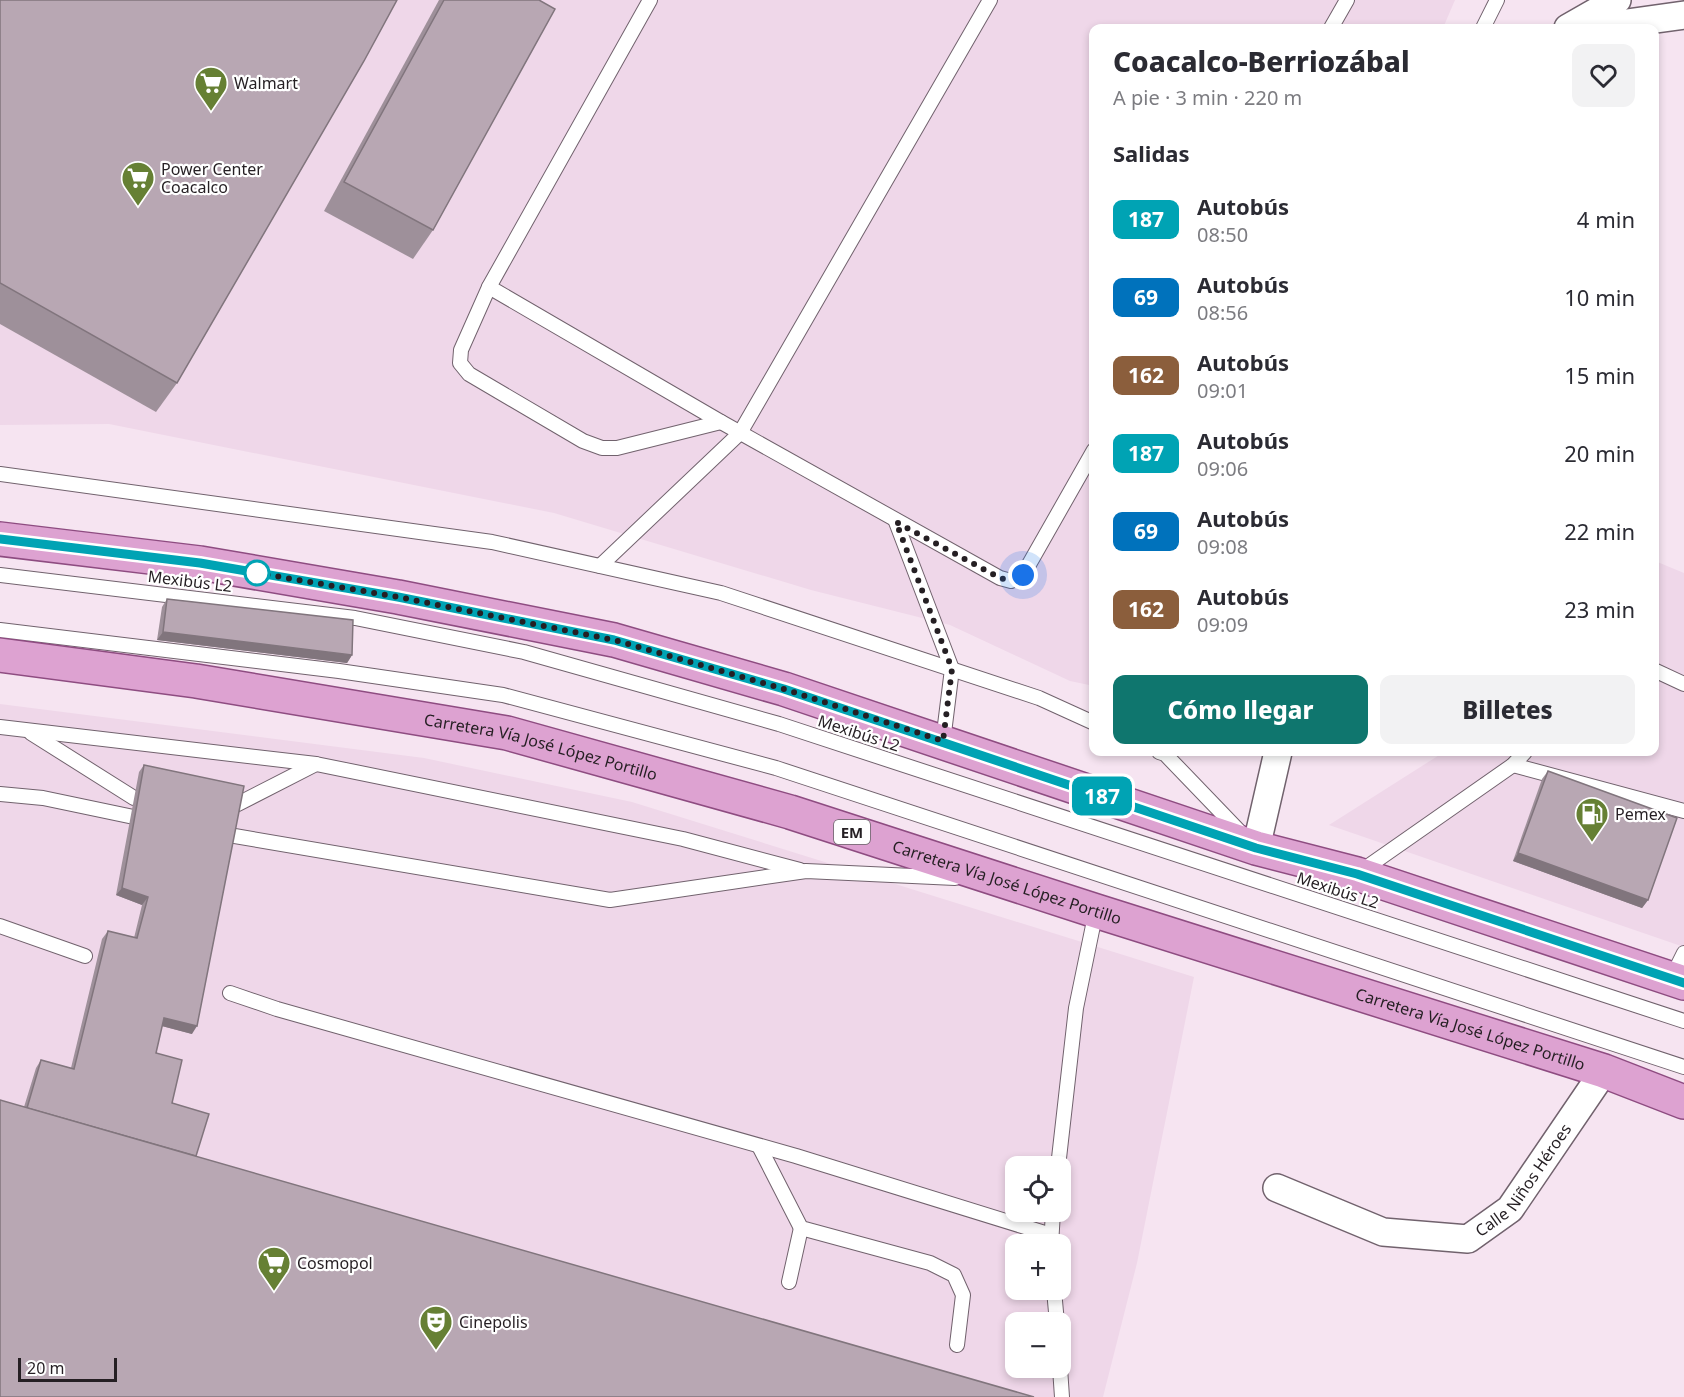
<!DOCTYPE html>
<html lang="es">
<head>
<meta charset="utf-8">
<style>
	:root { --surface:#fff; --page:#f2f2f3; --text:#2b2b33; --muted:#7c7c81; --accent:#0f766e }
	body { margin:0; font-family:"Noto Sans",sans-serif; background:var(--page); color:var(--text); height:100vh; display:flex; flex-direction:column; font-size:22px; white-space:nowrap }
	* { box-sizing:border-box; margin:0 }
	p { font-size:20px; color:var(--muted) }
	.icon { flex:none; width:33px; height:33px; fill:none; stroke:currentColor; stroke-width:2; stroke-linecap:round; stroke-linejoin:round }
	.map { position:relative; flex:1; overflow:hidden }
	.panel { position:absolute; left:1089px; top:24px; width:570px; height:732px; display:flex; flex-direction:column; background:var(--surface); border-radius:12px; box-shadow:0 3px 9px #0003 }
	.panel>* { flex:none }
	.badge { padding:0 12px; border-radius:9px; font-size:21px; line-height:39px }
	.controls { position:absolute; left:1005px; top:1156px; display:grid; gap:12px }
	.controls a { display:grid; place-items:center; width:66px; height:66px; border-radius:12px; background:var(--surface); box-shadow:0 3px 9px #0003; font-size:30px }
	.scale { position:absolute; left:18px; bottom:15px; width:99px; box-sizing:border-box; padding-left:6px; border:3px solid #251f23; border-top:0; font-size:16px; line-height:21px; white-space:nowrap; color:#251f23; -webkit-text-stroke:4px #fff; paint-order:stroke }
	.you { position:absolute; width:30px; height:30px; margin:-15px; border:4px solid #fff; border-radius:50%; background:#1a73e8; box-shadow:0 0 0 9px #1a73e833 }
	.map>.badge { position:absolute; translate:-50% -50%; box-shadow:0 0 0 3px #fff }
	h2 { padding:0 24px; font-size:22px; line-height:54px }
	.round { display:grid; place-items:center; flex:none; width:63px; height:63px; border-radius:12px; background:var(--page) }
	.head { display:flex; align-items:center; justify-content:space-between; height:102px; padding:0 24px }
	h1 { font-size:28px; font-weight:800; line-height:45px }
	.action { display:flex; gap:12px; margin-top:auto; padding:12px 24px }
	.action a { flex:1; height:69px; border-radius:12px; background:var(--accent); color:#fff; font-size:24px; font-weight:800; line-height:69px; text-align:center }
	.action a+a { background:var(--page); color:var(--text) }
	ul { padding:0; list-style:none }
	li { display:flex; align-items:center; gap:18px; height:78px; padding:0 24px }
	li div { flex:1 }
	li b { display:block; font-size:22px }
	li em { font-style:normal }
	li .badge { min-width:66px; font-weight:700; text-align:center }
	.map>svg:first-child { display:block }
</style>
</head>
<body>
<div class="map">
<svg width="1684" height="1397" viewBox="0 0 1684 1397">
	<rect width="100%" height="100%" fill="#f6e4f1"/>
	<g fill="#efd7e9" fill-rule="evenodd">
		<path d="M0,0H1455L1443,28H1094V684L1089,685L1070,681L950,625L811,590L554,513L109,424L0,425Z"/>
		<path d="M1655,561L1684,573V947L1329,825L1444,752H1654Z"/>
		<path d="M0,704L424,758L632,802L1194,977L1137,1263L1103,1397H0ZM1016,1167H1060V1212H1016ZM1016,1245H1060V1290H1016ZM1016,1323H1060V1368H1016Z"/>
	</g>
	<g fill="none" stroke-linecap="round" stroke-linejoin="round">
		<g stroke="#71626d" stroke-width="16">
			<g id="lane">
				<path d="M650,0L489,287L461,350L460,363L469,374L583,441L602,448H617L721,422"/>
				<path d="M1331,28L1347,0"/>
				<path d="M1483,28L1497,0"/>
				<path d="M489,287L721,422L1000,578L1011,581L1023,575L1094,450"/>
				<path d="M0,474L492,542L721,593L1039,698L1094,723"/>
				<path d="M896,522L952,669L943,741"/>
				<path d="M600,566L740,433L990,0"/>
				<path d="M0,575L355,618L524,652L779,724L1684,1021"/>
				<path d="M0,630L339,671L503,695L776,768L1684,1067"/>
				<path d="M1654,670L1684,684"/>
				<path d="M0,727L316,764L683,839L800,870"/>
				<path d="M31,733L134,798"/>
				<path d="M1159,752L1165,754L1242,834"/>
				<path d="M1513,765L1684,811"/>
				<path d="M0,794L43,798L148,820"/>
				<path d="M228,809L316,764"/>
				<path d="M217,833L610,900L806,871L955,878"/>
				<path d="M1360,872L1513,765L1525,752"/>
				<path d="M0,926L85,956"/>
				<path d="M1671,979L1684,953"/>
				<path d="M230,993L277,1009L796,1156L1051,1235"/>
				<path d="M759,1146L801,1228L930,1263L954,1275L963,1295L957,1345"/>
				<path d="M1058,1167L1076,1008L1096,911"/>
				<path d="M1051,1245L1053,1212"/>
				<path d="M789,1282L801,1228"/>
				<path d="M1054,1290L1057,1323"/>
				<path d="M1060,1368L1062,1397"/>
			</g>
		</g>
		<g stroke="#71626d" stroke-width="30">
			<g id="street">
				<path d="M1568,28L1617,0"/>
				<path d="M1591,28L1684,15"/>
				<path d="M1256,848L1278,752"/>
				<path id="s1" d="M1277,1188L1383,1232L1468,1239L1510,1209L1604,1071"/>
			</g>
		</g>
		<g stroke="#8e4c81" stroke-width="36">
			<g id="primary">
				<path d="M0,539L200,563L398,597L614,640L784,689L1256,848L1357,874L1684,983"/>
				<path id="s2" d="M0,655L196,681L507,733L790,812L1096,911L1604,1071L1684,1102"/>
			</g>
		</g>
		<use href="#lane" stroke="#fff" stroke-width="14"/>
		<use href="#street" stroke="#fff" stroke-width="27"/>
		<use href="#primary" stroke="#dda2d1" stroke-width="33"/>
	</g>
	<g fill="#9e909a">
		<path d="M0,0L177,383L156,412L0,324Z"/>
		<path d="M439,0H539L433,230L413,259L324,211Z"/>
		<path d="M167,599L352,655L347,663L157,640L162,607Z"/>
		<path d="M144,765L192,1034L162,1026L156,1053L172,1103L196,1156L24,1107L36,1068L41,1060L71,1068L102,939L108,931L134,938L142,905L116,895L139,772Z"/>
		<path d="M1548,771L1648,900L1642,908L1513,861L1542,779Z"/>
	</g>
	<g fill="#81757d">
		<path d="M163,632L352,655L347,663L157,640Z"/>
		<path d="M1518,853L1648,900L1642,908L1513,861Z"/>
		<path d="M122,888L148,897L142,905L116,895Z"/>
		<path d="M164,1018L197,1026L192,1034L158,1025Z"/>
	</g>
	<g fill="#b8a7b3" stroke="#81757d" stroke-width="1.5">
		<path d="M0,0H397L364,61L177,383L0,283Z"/>
		<path d="M444,0H539L555,9L433,230L344,182Z"/>
		<path d="M167,599L353,620L352,655L163,632Z"/>
		<path d="M144,765L244,786L197,1026L164,1018L156,1053L182,1060L172,1103L209,1114L196,1156L27,1108L41,1060L74,1069L108,931L137,938L148,897L122,888Z"/>
		<path d="M1548,771L1677,818L1648,900L1518,853Z"/>
		<path d="M0,1100L1034,1397H0Z"/>
	</g>
	<g fill="none" stroke-linecap="round" stroke-linejoin="round">
		<g stroke="#fff" stroke-width="14">
			<path id="line" d="M0,539L200,563L398,597L614,640L784,689L1256,848L1357,874L1684,983"/>
		</g>
		<use href="#line" stroke="#00a3b4" stroke-width="9"/>
		<path stroke="#251f23" stroke-width="6" stroke-dasharray="0 10.8" d="M257,573L398,597L614,640L784,689L943,741L952,669L896,522L1000,578L1011,581L1023,575"/>
	</g>
	<defs>
		<g id="supermarket-pin" transform="scale(1.725)"><path d="M0 17L-7.5 6A9.5 9.5 0 1 1 7.5 6Z" fill="#668034" stroke="#fff"/><path d="M-6-5.5h2.5l.6 2H6L4.5 2H-2.5L-4.4-4H-6ZM-1.5 3.2a1.3 1.3 0 1 0 .1 0ZM3 3.2a1.3 1.3 0 1 0 .1 0Z" fill="#fff"/></g>
		<g id="fuel-pin" transform="scale(1.725)"><path d="M0 17L-7.5 6A9.5 9.5 0 1 1 7.5 6Z" fill="#668034" stroke="#fff"/><path d="M-5.5-6h7V0h2V4h1.3V-2.5L3-4.5l.8-.8L6-3V5H2.5V1h-1V6h-7ZM-4.2-4.7v3.2H.2V-4.7Z" fill="#fff"/></g>
		<g id="theatre-pin" transform="scale(1.725)"><path d="M0 17L-7.5 6A9.5 9.5 0 1 1 7.5 6Z" fill="#668034" stroke="#fff"/><path d="M-5-5.5Q0-4 5-5.5V0Q5 5 0 6Q-5 5-5 0ZM-3.3-2.5H-1v1.5H-3.3ZM1-2.5H3.3v1.5H1ZM-2.8 1Q0 5.5 2.8 1Z" fill="#fff"/></g>
	</defs>
	<g fill-rule="evenodd">
		<use href="#supermarket-pin" x="211" y="83"/>
		<use href="#supermarket-pin" x="138" y="178"/>
		<use href="#fuel-pin" x="1592" y="814"/>
		<use href="#supermarket-pin" x="274" y="1263"/>
		<use href="#theatre-pin" x="436" y="1322"/>
	</g>
	<circle fill="#fff" stroke="#00a3b4" stroke-width="3" cx="257" cy="573" r="12"/>
	<g text-anchor="middle" dominant-baseline="central" stroke-width="4.5" stroke-linejoin="round" paint-order="stroke">
		<rect fill="#fff" stroke="#666265" stroke-width="1.5" x="834" y="820" width="36" height="24" rx="4.5"/>
		<g font-size="15" font-weight="bold" fill="#251f23">
			<text x="852" y="832">EM</text>
		</g>
		<g font-size="16" fill="#251f23" stroke="#fff" text-anchor="start">
			<text x="234" y="83">Walmart</text>
			<text x="161" y="169">Power Center<tspan x="161" dy="18">Coacalco</tspan></text>
			<text x="1615" y="814">Pemex</text>
			<text x="297" y="1263">Cosmopol</text>
			<text x="459" y="1322">Cinepolis</text>
		</g>
		<g font-size="16" fill="#251f23" stroke="#fff">
			<text transform="translate(190 581) rotate(7)">Mexibús L2</text>
			<text transform="translate(859 733) rotate(18)">Mexibús L2</text>
			<text stroke="none"><textPath href="#s2" startOffset="549">Carretera Vía José López Portillo</textPath></text>
			<text stroke="none"><textPath href="#s2" startOffset="1035">Carretera Vía José López Portillo</textPath></text>
			<text transform="translate(1338 890) rotate(18)">Mexibús L2</text>
			<text stroke="none"><textPath href="#s2" startOffset="1521">Carretera Vía José López Portillo</textPath></text>
			<text stroke="none"><textPath href="#s1" startOffset="282">Calle Niños Héroes</textPath></text>
		</g>
	</g>
</svg>
<div class="controls">
<a><svg class="icon" aria-label="locate" viewBox="0 0 24 24"><circle cx="12" cy="12" r="6"/><path d="M12 2v4M12 18v4M2 12h4M18 12h4"/></svg></a>
<a>+</a>
<a>−</a>
</div>
<div class="scale">20 m</div>
<div class="you" style="left:1023px;top:575px"></div>
<b class="badge" style="left:1102px;top:796px;background:#00a3b4;color:#fff">187</b>
<section class="panel">
<div class="head"><div><h1>Coacalco-Berriozábal</h1><p>A pie · 3 min · 220 m</p></div><a class="round"><svg class="icon" aria-label="heart" viewBox="0 0 24 24"><path d="M12 20l-8-8c-3-5 5-10 8-4 3-6 11-1 8 4z"/></svg></a></div>
<h2>Salidas</h2>
<ul>
<li><span class="badge" style="background:#00a3b4;color:#fff">187</span><div><b>Autobús</b><p>08:50</p></div><em>4 min</em></li>
<li><span class="badge" style="background:#0072bc;color:#fff">69</span><div><b>Autobús</b><p>08:56</p></div><em>10 min</em></li>
<li><span class="badge" style="background:#8b5e3c;color:#fff">162</span><div><b>Autobús</b><p>09:01</p></div><em>15 min</em></li>
<li><span class="badge" style="background:#00a3b4;color:#fff">187</span><div><b>Autobús</b><p>09:06</p></div><em>20 min</em></li>
<li><span class="badge" style="background:#0072bc;color:#fff">69</span><div><b>Autobús</b><p>09:08</p></div><em>22 min</em></li>
<li><span class="badge" style="background:#8b5e3c;color:#fff">162</span><div><b>Autobús</b><p>09:09</p></div><em>23 min</em></li>
</ul>
<div class="action"><a>Cómo llegar</a><a>Billetes</a></div>
</section>
</div>
</body>
</html>
